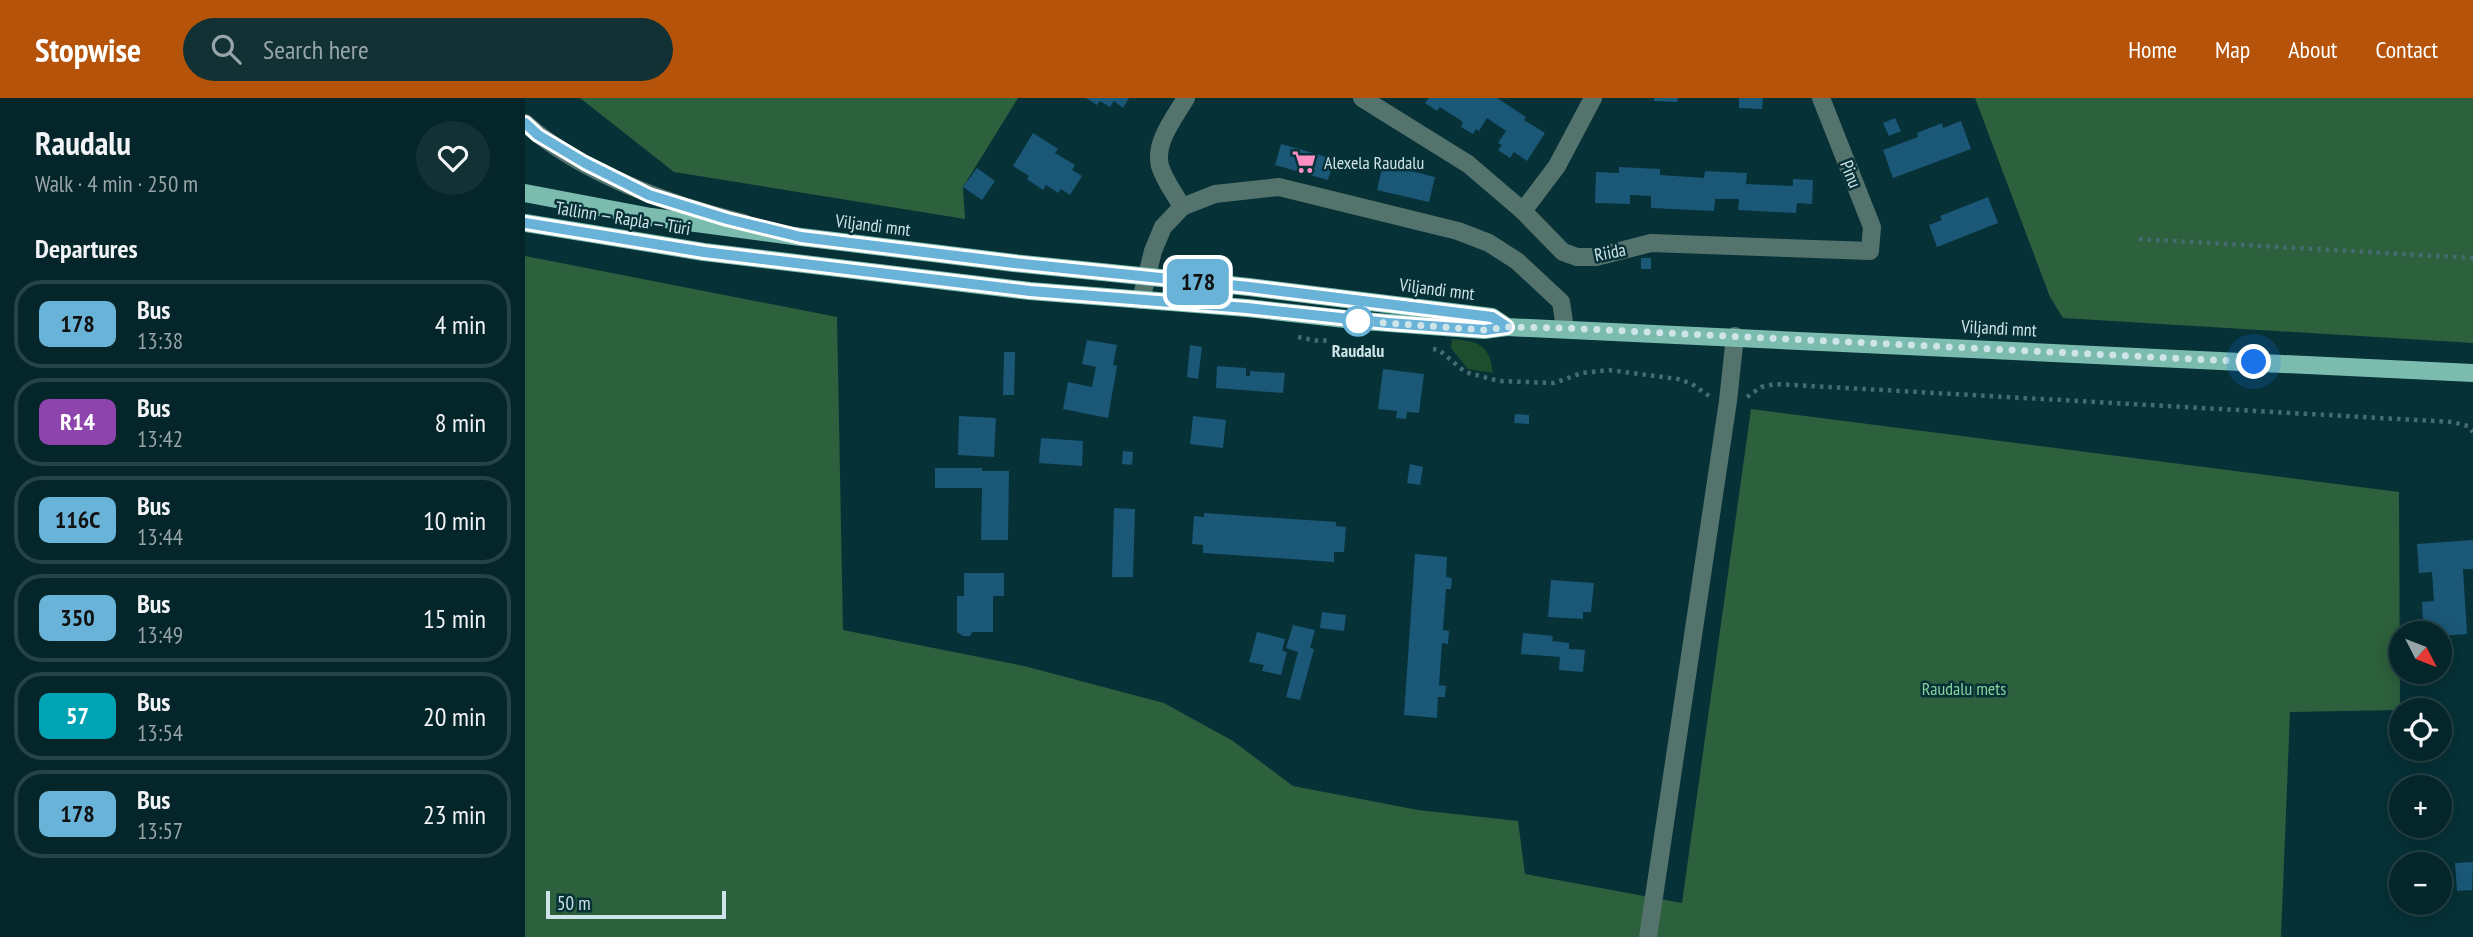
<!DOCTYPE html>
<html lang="en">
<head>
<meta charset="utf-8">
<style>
	:root { --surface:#042529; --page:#123135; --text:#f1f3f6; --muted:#97a5a8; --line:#254246; --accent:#b45309 }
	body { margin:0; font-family:"PT Sans Narrow",sans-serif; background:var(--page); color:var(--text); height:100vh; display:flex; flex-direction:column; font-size:26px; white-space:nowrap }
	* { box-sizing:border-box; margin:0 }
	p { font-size:23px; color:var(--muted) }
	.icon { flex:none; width:38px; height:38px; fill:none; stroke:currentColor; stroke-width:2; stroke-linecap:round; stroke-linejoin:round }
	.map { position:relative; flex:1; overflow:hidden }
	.side { display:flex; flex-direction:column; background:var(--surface); width:525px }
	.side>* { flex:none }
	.badge { padding:0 14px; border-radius:10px; font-size:24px; line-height:46px }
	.needle { width:46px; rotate:132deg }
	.controls { position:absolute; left:1864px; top:523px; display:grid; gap:14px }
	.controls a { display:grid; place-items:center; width:63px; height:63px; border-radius:50%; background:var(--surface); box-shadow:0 4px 18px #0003,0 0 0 2px var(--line); font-size:35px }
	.scale { position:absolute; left:21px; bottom:18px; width:180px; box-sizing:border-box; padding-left:7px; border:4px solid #cfe4e8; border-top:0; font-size:19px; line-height:24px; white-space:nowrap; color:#cfe4e8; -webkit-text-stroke:5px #063137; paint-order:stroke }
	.you { position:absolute; width:35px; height:35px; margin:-18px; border:5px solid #fff; border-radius:50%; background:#1a73e8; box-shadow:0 0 0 10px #1a73e833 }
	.map>.badge { position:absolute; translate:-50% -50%; box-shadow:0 0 0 4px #fff }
	h2 { padding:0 35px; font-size:26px; line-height:63px }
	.round { display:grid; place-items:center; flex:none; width:74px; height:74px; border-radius:37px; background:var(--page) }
	.summary { display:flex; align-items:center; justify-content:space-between; height:119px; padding:0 35px }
	h1 { font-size:33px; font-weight:700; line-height:52px }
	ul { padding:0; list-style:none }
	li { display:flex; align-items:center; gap:21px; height:88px; margin:0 14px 10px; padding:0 21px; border:4px solid var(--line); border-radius:28px }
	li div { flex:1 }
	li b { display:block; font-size:26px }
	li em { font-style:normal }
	li .badge { min-width:77px; font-weight:700; text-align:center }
	header { display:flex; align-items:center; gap:42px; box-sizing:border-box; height:98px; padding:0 35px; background:var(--accent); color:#fff }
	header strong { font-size:33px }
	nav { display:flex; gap:38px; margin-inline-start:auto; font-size:24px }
	.search { width:490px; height:63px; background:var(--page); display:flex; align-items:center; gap:18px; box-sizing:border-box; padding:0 24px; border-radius:38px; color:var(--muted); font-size:26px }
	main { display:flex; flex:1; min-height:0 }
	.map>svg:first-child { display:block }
</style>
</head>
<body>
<header>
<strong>Stopwise</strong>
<div class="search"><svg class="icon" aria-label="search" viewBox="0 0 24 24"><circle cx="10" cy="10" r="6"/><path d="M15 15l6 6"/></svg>Search here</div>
<nav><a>Home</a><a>Map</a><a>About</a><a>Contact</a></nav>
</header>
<main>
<section class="side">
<div class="summary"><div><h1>Raudalu</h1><p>Walk · 4 min · 250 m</p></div><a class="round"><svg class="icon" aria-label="heart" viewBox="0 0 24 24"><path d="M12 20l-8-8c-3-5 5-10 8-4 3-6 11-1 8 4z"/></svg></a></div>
<h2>Departures</h2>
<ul>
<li><span class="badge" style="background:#69b3d9;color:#111">178</span><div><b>Bus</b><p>13:38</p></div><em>4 min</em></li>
<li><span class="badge" style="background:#8e44ad;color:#fff">R14</span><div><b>Bus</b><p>13:42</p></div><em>8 min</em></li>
<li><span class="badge" style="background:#69b3d9;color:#111">116C</span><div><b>Bus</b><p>13:44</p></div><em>10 min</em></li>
<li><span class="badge" style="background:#69b3d9;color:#111">350</span><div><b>Bus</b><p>13:49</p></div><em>15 min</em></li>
<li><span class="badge" style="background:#00a3b4;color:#fff">57</span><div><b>Bus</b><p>13:54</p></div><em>20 min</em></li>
<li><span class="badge" style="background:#69b3d9;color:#111">178</span><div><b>Bus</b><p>13:57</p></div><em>23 min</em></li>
</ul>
</section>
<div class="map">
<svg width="1948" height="839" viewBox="0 0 1948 839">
	<rect width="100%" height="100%" fill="#063137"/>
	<path fill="#1e4e2d" d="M927,241C954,244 964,245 968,275L943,271L926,250Z"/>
	<g fill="#2d603c">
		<path d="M55,0H493L438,89L440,121L149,74Z"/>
		<path d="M1450,0H1948V245L1538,220L1525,199Z"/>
		<path d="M0,158L312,219L318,532L499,568L639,605L708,643L768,688L893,712L993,723L1000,776L1157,805L1226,311L1874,394L1875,612L1765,614L1756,839H0Z"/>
	</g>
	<g fill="#1b5777">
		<path d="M561,0H604L598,10L589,3L585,9L575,3L572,7Z"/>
		<path d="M904,0H972L1001,19L999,22L1020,35L1002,63L989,54L985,60L973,52L977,47L973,45L981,33L962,20L954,33L951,31L948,36L936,29L938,24L915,9L912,13L900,5Z"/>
		<path d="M1129,0H1153L1152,4L1129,3Z"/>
		<path d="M1214,0H1238L1237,11L1214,10Z"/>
		<path d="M1370,20L1376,33L1364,38L1358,25Z"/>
		<path d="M1436,23L1446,51L1368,80L1358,52L1393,39L1392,35L1417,25L1418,30Z"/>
		<path d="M508,35L533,51L530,55L550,67L547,72L557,78L545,97L536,91L533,95L521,87L518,92L502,81L504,78L488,68Z"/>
		<path d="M756,46L809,61L803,82L750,67Z"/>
		<path d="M858,66L910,79L904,104L852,92Z"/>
		<path d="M1094,69L1135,71V77L1179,80L1180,73L1222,75L1221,86L1268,88V81L1288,82L1287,106L1272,105L1271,115L1213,112L1214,101H1190L1189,113L1126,110V98L1105,97V106L1070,105L1071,74L1094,75Z"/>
		<path d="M452,70L470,83L457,102L438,89Z"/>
		<path d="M1463,99L1473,125L1412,149L1404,127L1417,122L1415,118Z"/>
		<rect x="1116" y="160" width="10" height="11"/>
		<path d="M562,242L592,247L588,267L592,268L583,320L538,311L543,284L567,289L571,269L557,266Z"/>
		<path d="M665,247L677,249L673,281L662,279Z"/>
		<path d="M479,254H490L489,297H478Z"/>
		<path d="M692,268L721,270V278H725V273L760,275L758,295L691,290Z"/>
		<path d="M858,271L899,276L894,315L882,314L881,321L871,320L872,313L853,311Z"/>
		<path d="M990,316L1004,317V326L989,325Z"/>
		<path d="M434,318L471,320L469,359L433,357Z"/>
		<path d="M668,318L701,322L698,350L665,346Z"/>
		<path d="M516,340L558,343L557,368L514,365Z"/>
		<path d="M598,353L608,354L607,367L597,366Z"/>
		<path d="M885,366L898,369L895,387L882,385Z"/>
		<path d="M410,370H457V373H484L483,442H456L457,390H410Z"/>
		<path d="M589,410L610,411L608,479H587Z"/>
		<path d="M679,415L811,424V428L821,429L819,454H809V464L678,455V447L667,446L669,418L679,419Z"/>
		<path d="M1948,442V471H1938L1942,536L1914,538V536H1911L1910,524L1898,525L1897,504L1909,503L1907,474L1894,475L1892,446Z"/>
		<path d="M890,456L922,459L921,479L927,480L926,491H921L918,532L924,533L923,546L917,545L914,587L921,588L920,599H913L912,620L879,617Z"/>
		<path d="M439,475H479V498H468V534H447L445,538H438L432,534V498H439Z"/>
		<path d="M1026,482L1069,485L1066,514H1058V521L1023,519Z"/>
		<path d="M797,514L821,517L819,533L795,530Z"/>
		<path d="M768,527L790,532L785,550L789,551L775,602L761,599L773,554L761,550Z"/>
		<path d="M732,534L760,541L757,553L762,554L756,577L737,573L739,567L724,564Z"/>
		<path d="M998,535L1028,538L1027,543L1044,545V551L1060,552L1058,574L1034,572L1035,559L996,556Z"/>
		<path d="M1948,764L1947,792L1932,793L1930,765Z"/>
	</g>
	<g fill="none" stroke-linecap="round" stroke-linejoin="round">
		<g stroke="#476b70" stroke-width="4.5" stroke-dasharray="3.5 5" stroke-linecap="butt">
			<path d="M1614,141L1948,160"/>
			<path d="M773,239L794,243L806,242"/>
			<path d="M908,251L914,252L940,274L974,283L1029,285L1057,275L1084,272L1153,281L1167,286L1184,298"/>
			<path d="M1222,299L1236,289L1250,286L1927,324L1943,328L1948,334"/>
		</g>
		<g stroke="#55736d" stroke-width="18">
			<path d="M837,0L943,66L998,113L1038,154L1052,159H1071L1126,145L1345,153L1347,129L1296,0"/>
			<path d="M0,25C56,75 147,108 219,125"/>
			<path d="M657,109C650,96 639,82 635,68C629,44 650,19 661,0"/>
			<path d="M998,113L1032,68L1068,0"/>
			<path d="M616,202L628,153L638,129L657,109L690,96L754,89L933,133L964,145L992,163L1036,204L1040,230"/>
			<path d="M1123,839L1203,303L1210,238"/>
		</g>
		<g stroke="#7cbcaf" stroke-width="18">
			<path d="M0,95L126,119L276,139L489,165L724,189L967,219L982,229L1948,275"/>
			<path d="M0,125L179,154L505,193L722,210L838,223L959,232L982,229"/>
		</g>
	</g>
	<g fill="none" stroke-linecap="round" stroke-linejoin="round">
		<g stroke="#fff" stroke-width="16">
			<path id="line" d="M0,25L13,37L60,65L124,97L202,121L276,139L489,165L724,189L967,219L982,229L960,232L863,225L722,210L505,193L179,154L0,125"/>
		</g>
		<use href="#line" stroke="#69b3d9" stroke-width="10"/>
		<path stroke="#cfe4e8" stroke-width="7" stroke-dasharray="0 12.6" d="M833,223L960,232L982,229L1040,230L1729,264"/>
	</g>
	<defs>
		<g id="supermarket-bare" transform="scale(1.89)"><path d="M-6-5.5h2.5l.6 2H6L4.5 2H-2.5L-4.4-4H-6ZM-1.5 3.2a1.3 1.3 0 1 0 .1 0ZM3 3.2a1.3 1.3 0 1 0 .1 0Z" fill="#fb8fc4" stroke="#063137" stroke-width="2.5" paint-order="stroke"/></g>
	</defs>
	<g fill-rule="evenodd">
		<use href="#supermarket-bare" x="779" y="64"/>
	</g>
	<circle fill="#fff" stroke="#69b3d9" stroke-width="3.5" cx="833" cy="223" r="14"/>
	<g text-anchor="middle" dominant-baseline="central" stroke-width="5" stroke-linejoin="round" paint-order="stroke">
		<g font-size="18" fill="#cfe4e8" stroke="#063137" text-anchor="start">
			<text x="799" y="64">Alexela Raudalu</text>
		</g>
		<g font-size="18" fill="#cfe4e8" stroke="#063137">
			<text transform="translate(1326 76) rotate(68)">Pinu</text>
			<text transform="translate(98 120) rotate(9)">Tallinn — Rapla — Türi</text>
			<text transform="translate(348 127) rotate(7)">Viljandi mnt</text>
			<text transform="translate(1085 154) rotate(-11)">Riida</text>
			<text transform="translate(912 191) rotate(7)">Viljandi mnt</text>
			<text transform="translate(1474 230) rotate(3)">Viljandi mnt</text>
		</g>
		<g font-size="18" font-weight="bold" fill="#cfe4e8" stroke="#063137">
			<text x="833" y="252">Raudalu</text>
		</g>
		<g font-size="18" fill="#87d39b" stroke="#063137">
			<text x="1439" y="590">Raudalu mets</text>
		</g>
	</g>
</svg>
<div class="controls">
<a><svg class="needle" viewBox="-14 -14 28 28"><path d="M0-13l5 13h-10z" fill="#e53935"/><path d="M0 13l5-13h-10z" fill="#97a5a8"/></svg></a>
<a><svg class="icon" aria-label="locate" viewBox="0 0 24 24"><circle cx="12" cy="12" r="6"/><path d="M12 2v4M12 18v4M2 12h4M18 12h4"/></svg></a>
<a>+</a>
<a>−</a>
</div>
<div class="scale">50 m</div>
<div class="you" style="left:1729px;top:264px"></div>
<b class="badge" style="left:673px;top:184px;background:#69b3d9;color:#111">178</b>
</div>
</main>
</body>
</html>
